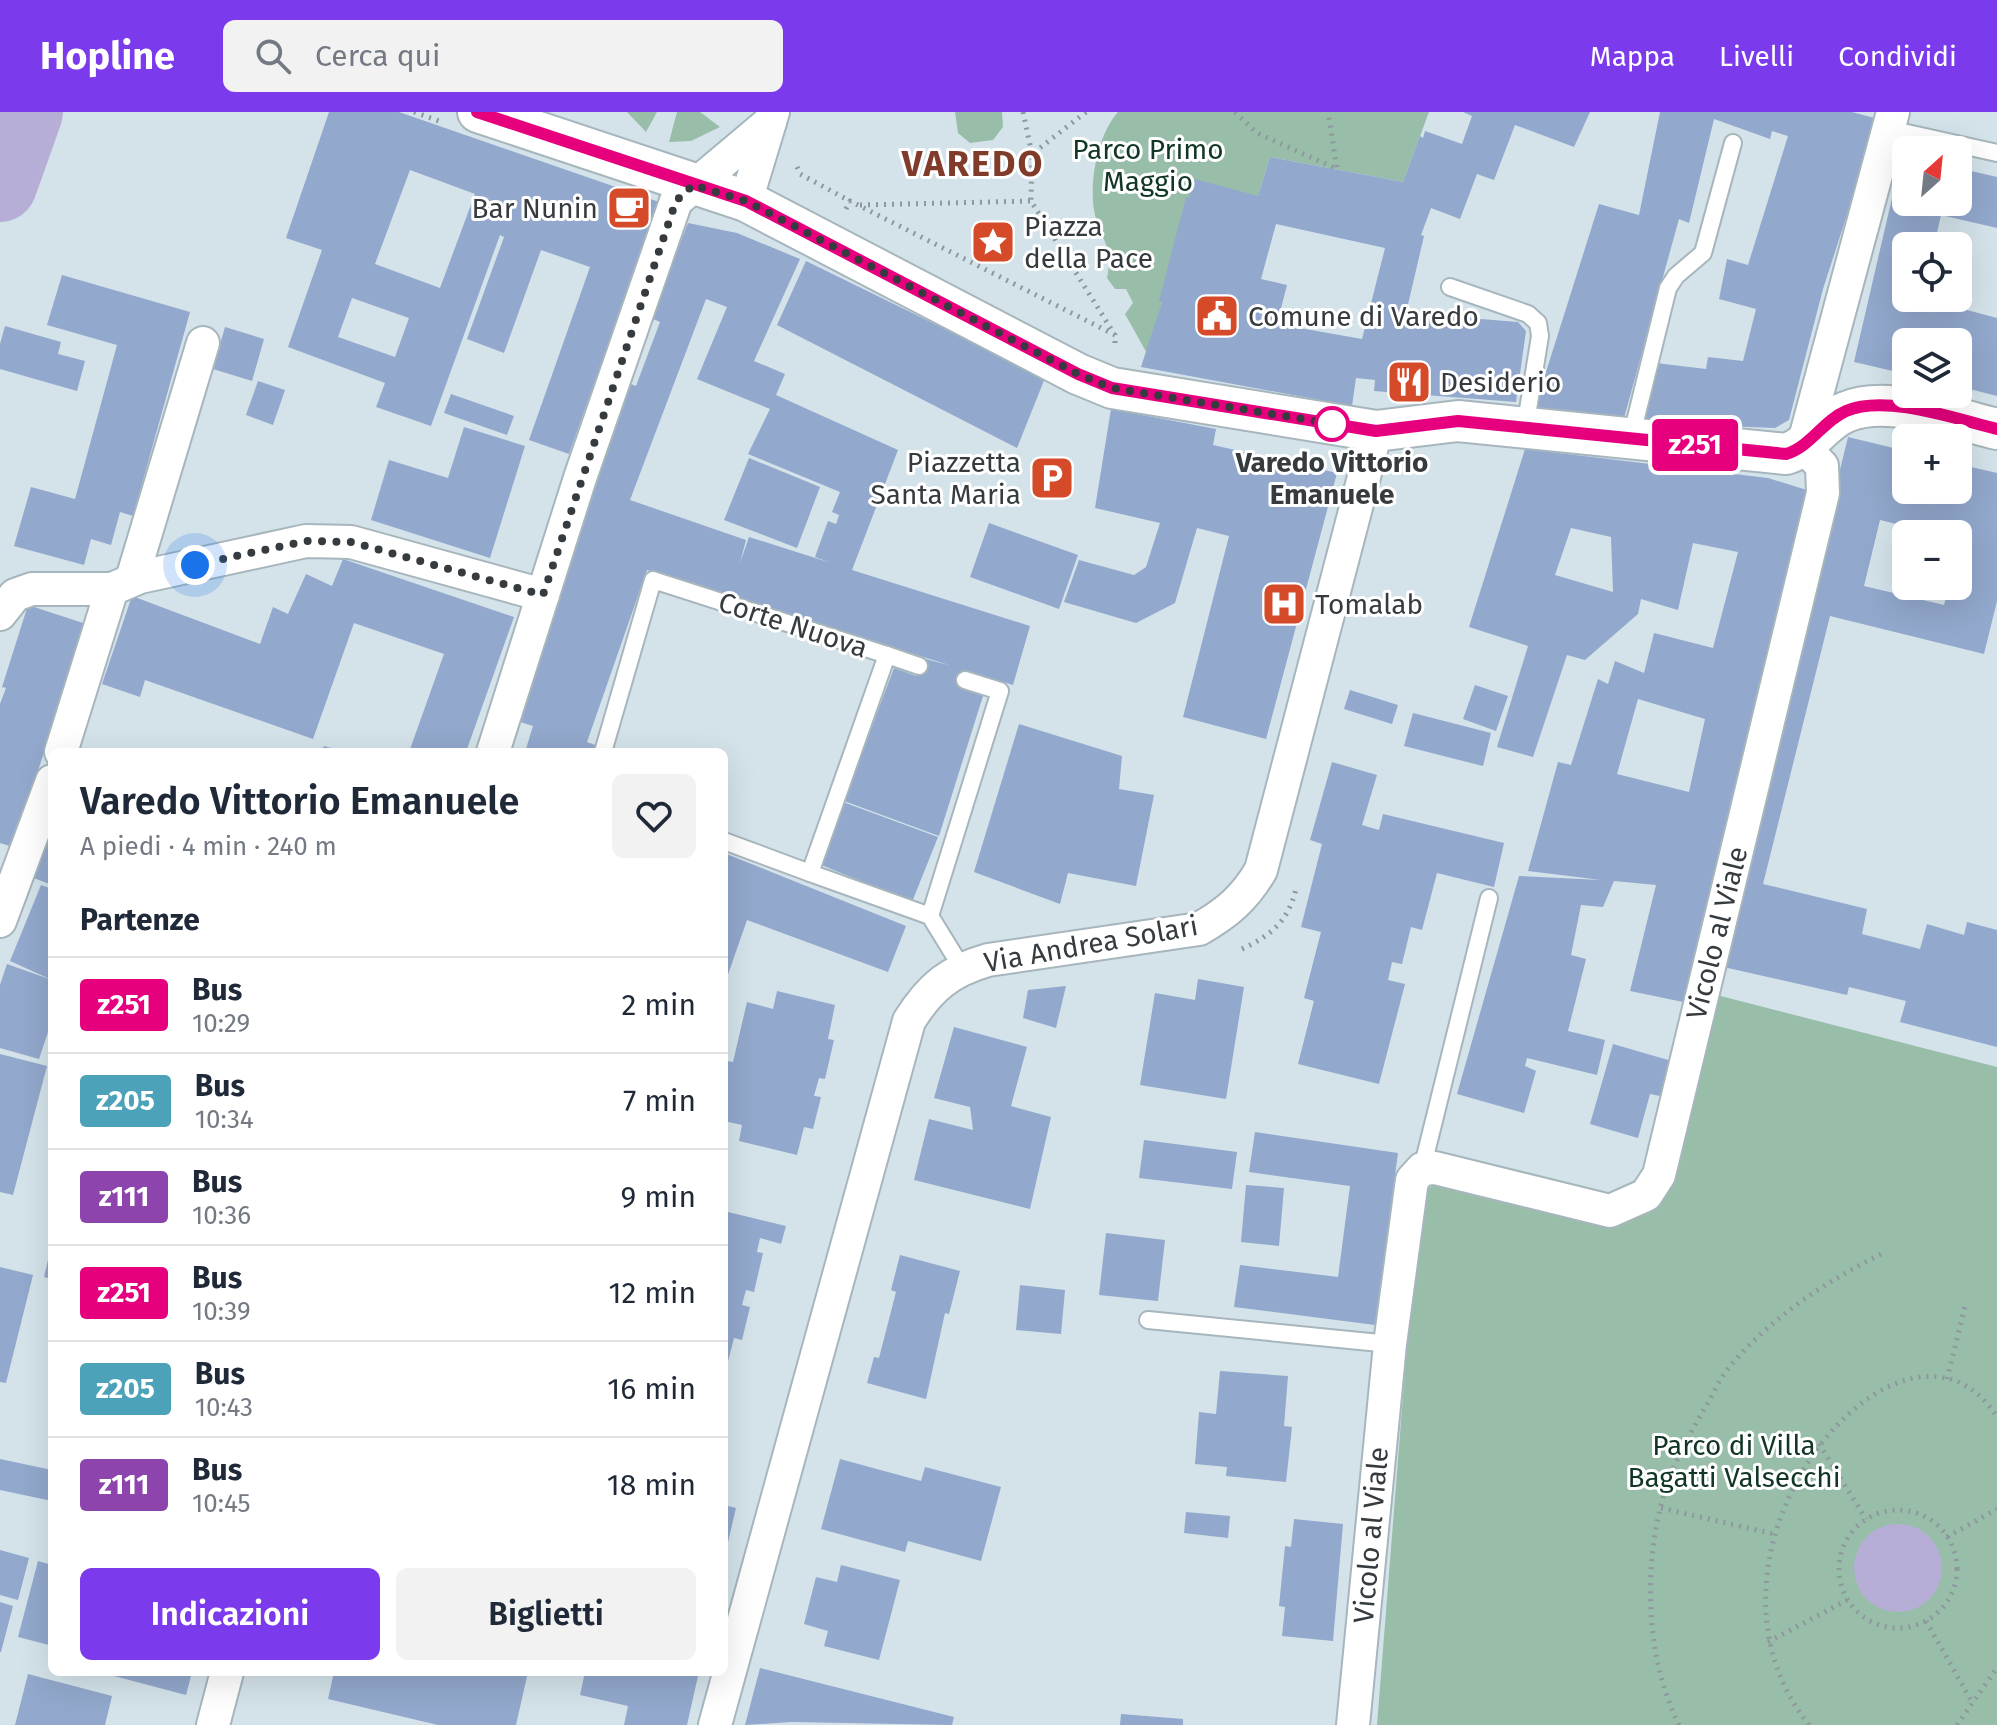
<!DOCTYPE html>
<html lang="it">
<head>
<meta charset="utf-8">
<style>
	:root { --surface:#fff; --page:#f2f2f3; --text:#1f2937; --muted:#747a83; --line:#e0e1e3; --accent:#7c3aed }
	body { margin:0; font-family:"Fira Sans",sans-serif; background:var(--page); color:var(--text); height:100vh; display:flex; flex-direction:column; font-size:30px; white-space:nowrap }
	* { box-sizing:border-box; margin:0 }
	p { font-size:26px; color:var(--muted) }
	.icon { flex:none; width:44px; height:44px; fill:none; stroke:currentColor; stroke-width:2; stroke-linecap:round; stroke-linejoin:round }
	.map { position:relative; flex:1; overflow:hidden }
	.panel { position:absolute; left:48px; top:636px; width:680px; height:928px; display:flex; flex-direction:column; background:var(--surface); border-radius:12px; box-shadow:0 8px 32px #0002 }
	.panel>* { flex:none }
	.badge { padding:0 16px; border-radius:6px; font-size:28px; line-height:52px }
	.needle { width:52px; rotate:27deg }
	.buttons { position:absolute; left:1892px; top:24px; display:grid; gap:16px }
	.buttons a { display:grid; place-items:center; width:80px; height:80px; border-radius:12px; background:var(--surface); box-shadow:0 8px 32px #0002; font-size:40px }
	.you { position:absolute; width:40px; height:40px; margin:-20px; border:6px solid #fff; border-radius:50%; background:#1a73e8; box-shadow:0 0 0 12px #1a73e833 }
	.map>.badge { position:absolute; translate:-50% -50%; box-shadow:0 0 0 4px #fff }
	h2 { padding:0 32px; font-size:30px; line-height:72px }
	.round { display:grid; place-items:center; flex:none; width:84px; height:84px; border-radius:12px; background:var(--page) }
	.headline { display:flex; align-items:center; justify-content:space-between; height:136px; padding:0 32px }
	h1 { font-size:38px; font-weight:600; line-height:60px }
	.action { display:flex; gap:16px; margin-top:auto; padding:16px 32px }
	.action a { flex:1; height:92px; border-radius:12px; background:var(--accent); color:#fff; font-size:32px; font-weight:600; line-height:92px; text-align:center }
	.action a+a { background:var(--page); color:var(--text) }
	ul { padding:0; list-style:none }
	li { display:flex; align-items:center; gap:24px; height:96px; padding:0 32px; border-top:2px solid var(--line) }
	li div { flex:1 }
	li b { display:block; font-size:30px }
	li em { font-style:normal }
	li .badge { min-width:88px; font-weight:700; text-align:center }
	header { display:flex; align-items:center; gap:48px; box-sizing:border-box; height:112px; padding:0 40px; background:var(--accent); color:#fff }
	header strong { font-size:38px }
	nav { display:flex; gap:44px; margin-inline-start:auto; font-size:28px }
	.search { width:560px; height:72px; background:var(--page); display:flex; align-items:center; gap:20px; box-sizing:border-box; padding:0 28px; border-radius:12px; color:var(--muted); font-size:30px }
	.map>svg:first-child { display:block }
</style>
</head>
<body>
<header>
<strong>Hopline</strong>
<div class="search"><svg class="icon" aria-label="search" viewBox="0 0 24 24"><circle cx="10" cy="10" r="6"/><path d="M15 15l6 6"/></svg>Cerca qui</div>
<nav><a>Mappa</a><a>Livelli</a><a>Condividi</a></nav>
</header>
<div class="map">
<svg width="1997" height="1613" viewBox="0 0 1997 1613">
	<rect width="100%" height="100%" fill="#d4e3ea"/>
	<g fill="#98bea9">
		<path d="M627,0H657L646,20Z"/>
		<path d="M677,0H700L720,15L691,29L669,30Z"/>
		<path d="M955,0H1002L1003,15L993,28L970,31L958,21Z"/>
		<path d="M1118,0H1429L1403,70L1270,45L1258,84L1186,86L1149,245L1125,202L1133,191L1126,177H1115L1107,166C1113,135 1104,133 1096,107C1087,77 1097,23 1118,0Z"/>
		<path d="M1713,882L1997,955V1613H1377L1419,1082L1437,1071L1627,1109L1654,1092Z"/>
	</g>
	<circle fill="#b6aed7" cx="1898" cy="1456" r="44"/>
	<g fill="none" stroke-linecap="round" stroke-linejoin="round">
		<path stroke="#b6aed7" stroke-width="74" d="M0,73L26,0"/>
	</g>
	<g fill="#92a8cc" fill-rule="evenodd">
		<path d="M329,0H399L659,90L569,342L529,328L590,155L541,138L504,241L467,227L504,125L500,123L431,314L376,295L385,271L288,235L322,138L286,126ZM410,58L475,82L440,176L375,152ZM352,186L409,206L395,245L338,225Z"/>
		<path d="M1463,0H1590L1574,35L1515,13L1494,68L1477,62L1460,107L1431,96L1421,123L1424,124L1406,201L1518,210L1526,219L1516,290L1374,279L1375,268L1356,266L1352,294L1141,255L1162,190L1159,189L1186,85L1189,86L1195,67L1258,84L1270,45L1403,70L1420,24L1423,26L1425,19L1462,32L1472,4ZM1276,112L1385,136L1362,227L1277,212L1287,173L1261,167Z"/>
		<path d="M1660,0H1852L1878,7L1823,177L1789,308L1775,316L1697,313V316L1642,310L1656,251L1706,257L1708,245L1743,249L1756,197L1719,187L1727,147L1748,153L1788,24L1772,19L1770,27L1714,7L1689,111L1679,107L1624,306L1534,298L1599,92L1639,103Z"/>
		<path d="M1902,43L1906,44V90H1958V56L1997,65V116L1941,103L1934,134H1906V186H1922L1997,206V284L1958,274V230H1906V262L1854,250Z"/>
		<path d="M688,111L737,121L800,147L754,249L785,262L776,283L898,338L852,458L1030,514L1013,573L968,559L962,577L983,584L939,724L844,689L894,556L916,564L922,546L952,554L647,458L587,630L598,634L596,640H525L533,614L517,609L626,270L636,274L660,210L651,206ZM706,187L727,195L697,267L770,297L748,342L840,380L832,400L839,403L836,412L828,409L815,445L831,451L749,425L740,451L746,428L630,388Z"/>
		<path d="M806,149L1045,266L1017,336L777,213Z"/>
		<path d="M62,163L190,200L133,404L120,400L111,433L91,427L84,453L14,434L31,375L75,387L117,233L47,213Z"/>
		<path d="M5,214L61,230L58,242L85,249L77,279L0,257V232Z"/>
		<path d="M225,215L264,227L252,269L213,257Z"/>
		<path d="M258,269L285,278L273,313L246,303Z"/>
		<path d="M451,282L514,304L507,323L444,301Z"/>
		<path d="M1111,297L1216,317L1213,333L1337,361L1266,627L1183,605L1229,424L1197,416L1175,491L1136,511L1064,490L1079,448L1134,463L1146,455L1160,411L1095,396Z"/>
		<path d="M464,315L525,334L490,446L371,408L389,348L448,366Z"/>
		<path d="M1848,325L1906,339V378H1958V352L1997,361V489L1984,542L1830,504L1763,772L1867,797L1862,822L1920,837L1927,812L1964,823L1967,810L1997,818V935L1900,910L1906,889L1849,875L1847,883L1719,854ZM1880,408L1938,422H1958V474H1949L1944,493L1864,474Z"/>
		<path d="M1525,337L1768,366L1810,379L1688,891L1630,879L1656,773L1614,769L1603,795L1581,793L1571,843L1586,847L1568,919L1605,928L1597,963L1527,946L1525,954L1536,959L1524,1001L1457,982L1519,764L1601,768L1528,759L1558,650L1571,653L1598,567L1608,572L1615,549L1644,561L1654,521L1713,536L1738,440L1693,431L1678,498L1641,487L1638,502L1585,548L1567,543L1533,645L1497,635L1528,534L1469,515ZM1571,416L1611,425L1613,480L1555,463ZM1638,587L1705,607L1689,680L1617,662Z"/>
		<path d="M749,346L820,375L797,436L724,408Z"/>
		<path d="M989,411L1078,443L1059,497L970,465Z"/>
		<path d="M343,447L514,505L466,640H409L444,542L354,511L313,627L145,568L140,585L102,572L132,484L260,532L273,495L288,502L306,462L332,474Z"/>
		<path d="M28,493L86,512L13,735L0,731V592L6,576L2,575Z"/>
		<path d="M1475,573L1508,584L1496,619L1463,607Z"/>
		<path d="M1350,578L1398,593L1392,612L1344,597Z"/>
		<path d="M1413,601L1491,621L1483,654L1404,634Z"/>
		<path d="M1019,612L1122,644L1119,677L1154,683L1136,774L1068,761L1060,792L974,760Z"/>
		<path d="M324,634L341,639V640H321Z"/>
		<path d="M1332,650L1377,663L1362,713L1379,718L1383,702L1504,731L1494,775L1437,761L1422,818L1411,815L1402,852L1392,850L1388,868L1405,872L1379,972L1298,952L1314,889L1304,886L1321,820L1301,815L1322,732L1310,728Z"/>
		<path d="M843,690L938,725L912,790L819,752Z"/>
		<path d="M52,712V773L31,765Z"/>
		<path d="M724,741L906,814L888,860L747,808L724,874Z"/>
		<path d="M41,773L52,777V868L10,849Z"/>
		<path d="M7,852L52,868V908L39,947L0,936V873Z"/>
		<path d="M1198,867L1244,875L1226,987L1140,973L1155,881L1195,888Z"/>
		<path d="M1066,874L1056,916L1023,906L1028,878Z"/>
		<path d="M777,879L835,893L828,927L834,928L825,967L819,966L814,984L821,985L813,1017L804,1015L797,1043L739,1029L742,1013L724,1009V960L727,949L733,950L747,890L773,897Z"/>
		<path d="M954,915L1027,935L1011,994L1051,1005L1030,1097L914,1068L929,1007L973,1018L970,995L934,986Z"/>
		<path d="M1613,932L1675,950L1665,985L1650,982L1638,1026L1590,1012Z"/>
		<path d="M0,942L47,954L13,1083L0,1080Z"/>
		<path d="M1255,1020L1398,1041L1375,1213L1234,1195L1240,1153L1338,1165L1350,1074L1249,1060Z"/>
		<path d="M1144,1028L1237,1040L1232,1077L1139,1066Z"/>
		<path d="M1246,1073L1284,1076L1279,1134L1241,1130Z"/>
		<path d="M724,1099L786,1114L781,1132L760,1126L757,1140L763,1141L754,1180L746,1178L742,1193L750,1195L742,1228L734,1226L725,1261Z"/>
		<path d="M1106,1121L1165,1128L1158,1189L1099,1183Z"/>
		<path d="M51,1135H52V1167L44,1165Z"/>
		<path d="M900,1143L960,1159L949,1202L945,1201L926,1287L867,1271L874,1245L879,1246L896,1180L891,1178Z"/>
		<path d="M0,1155L33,1163L6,1271L0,1270Z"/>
		<path d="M1020,1173L1065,1178L1061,1222L1016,1218Z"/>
		<path d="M1220,1259L1288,1264L1284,1314L1292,1315L1286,1370L1226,1364L1227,1355L1195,1352L1199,1300L1216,1302Z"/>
		<path d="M0,1347L52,1358V1389L0,1378Z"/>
		<path d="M840,1347L921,1369L925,1355L1001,1375L981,1449L908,1429L905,1440L821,1417Z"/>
		<path d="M724,1393L736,1396L725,1443H724Z"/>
		<path d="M1186,1400L1230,1404L1228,1426L1184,1421Z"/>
		<path d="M1294,1407L1343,1412L1333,1529L1282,1524L1285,1495L1279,1494L1285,1434L1291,1435Z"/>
		<path d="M0,1438L29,1446L18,1488L0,1483Z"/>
		<path d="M38,1449L52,1453L49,1533L18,1525Z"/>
		<path d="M841,1453L900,1468L879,1548L824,1534L828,1519L804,1512L816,1465L837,1470Z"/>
		<path d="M0,1490L13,1494L1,1540H0Z"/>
		<path d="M760,1556L954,1605L952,1613L792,1610L745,1613Z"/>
		<path d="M115,1560H192L186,1583L114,1564Z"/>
		<path d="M334,1560H528L516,1613H438L328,1587Z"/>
		<path d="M585,1560H677L698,1564L687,1613H624L628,1594L580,1583Z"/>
		<path d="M28,1562L112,1584L105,1613H15Z"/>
		<path d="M1121,1602L1183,1607V1613H1120Z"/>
	</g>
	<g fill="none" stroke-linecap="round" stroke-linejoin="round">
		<g stroke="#a7b6bc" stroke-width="20">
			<g id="service">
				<path d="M1889,17L1997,41"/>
				<path d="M1450,175L1528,202L1538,211L1540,224L1525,316"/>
				<path d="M1631,326L1668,176L1676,164L1703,141L1733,31"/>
				<path d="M887,543L919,554"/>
				<path d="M603,640L653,468L887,543L810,761L724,729"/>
				<path d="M810,761L930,804L962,856"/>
				<path d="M930,804L1000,579L965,568"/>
				<path d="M1422,1057L1489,786"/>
				<path d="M1148,1208L1390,1232"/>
			</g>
		</g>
		<g stroke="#a7b6bc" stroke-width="36">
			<g id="minor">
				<path d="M746,89L770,10"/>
				<path d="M132,467L203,231"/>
				<path d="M0,502L15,483L32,477H112L140,465L306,429L351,430L543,483"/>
				<path d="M61,640L112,477"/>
				<path d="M493,640L580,366L676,89L770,10L773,0"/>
				<path d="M0,809L52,669"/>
				<path d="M213,1613L227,1560"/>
				<path d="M715,1613L909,909C930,875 950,859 988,848L1199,817C1227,801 1245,786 1261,758L1376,319"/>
				<path d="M1353,1613L1390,1232L1412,1068L1422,1057L1435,1056L1610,1099L1646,1083L1659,1063L1823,381L1822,354L1803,334L1893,0"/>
			</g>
		</g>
		<g stroke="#a7b6bc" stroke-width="44">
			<path id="tertiary" d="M478,0L746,89L1078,262L1112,276L1376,319L1458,309L1786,342C1810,335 1823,309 1846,300C1886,282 1956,307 1997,317"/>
		</g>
		<g stroke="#8d989d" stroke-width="5" stroke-dasharray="2 6" stroke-linecap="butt">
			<path d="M414,0L439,9"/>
			<path d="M1023,0L1032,42"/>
			<path d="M1086,0L1032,42L1031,89L1113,220"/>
			<path d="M1235,0L1257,21L1337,57L1328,0"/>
			<path d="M797,55L800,62L850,89"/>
			<path d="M860,93L1031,89"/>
			<path d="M846,97L850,89L1115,223V235"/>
			<path d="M1242,837C1272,823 1288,809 1296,777"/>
			<path d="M1947,1267L1965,1194"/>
			<path d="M1819,1332L1866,1407"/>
			<path d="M1661,1396L1774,1422"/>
			<circle cx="1898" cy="1457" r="59"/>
			<path d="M1947,1425L1997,1397"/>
			<path d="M1926,1509L1973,1592"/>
			<path d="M1768,1530L1847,1488"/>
			<path d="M1679,1613C1645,1544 1643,1454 1664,1382C1673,1352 1690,1321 1706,1294C1714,1281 1721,1264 1731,1253C1773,1204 1824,1171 1881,1142"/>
			<path d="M1809,1613C1669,1437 1905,1160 1997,1305"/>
			<path d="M1957,1613L1997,1556"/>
		</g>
		<use href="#service" stroke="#fff" stroke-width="16"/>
		<use href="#minor" stroke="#fff" stroke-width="32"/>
		<use href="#tertiary" stroke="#fff" stroke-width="40"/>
	</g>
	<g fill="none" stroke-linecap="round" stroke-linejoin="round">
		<g stroke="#fff" stroke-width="18">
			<path id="line" d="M477,0L746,89L1078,262L1112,276L1376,319L1458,309L1786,342C1810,335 1823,309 1846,299C1886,282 1956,307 1997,317"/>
		</g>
		<use href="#line" stroke="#e6007e" stroke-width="12"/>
		<path stroke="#353b3e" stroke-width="8" stroke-dasharray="0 14.4" d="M195,453L306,429L351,430L543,483L676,89L693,73L746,89L1078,262L1112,276L1340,313L1332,312"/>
	</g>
	<defs>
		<g id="cafe-square" transform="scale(2.3)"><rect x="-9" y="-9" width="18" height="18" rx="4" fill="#d54b2a" stroke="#fff"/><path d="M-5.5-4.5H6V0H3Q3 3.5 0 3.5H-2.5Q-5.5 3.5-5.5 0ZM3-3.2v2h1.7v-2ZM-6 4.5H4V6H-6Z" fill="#fff"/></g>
		<g id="sight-square" transform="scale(2.3)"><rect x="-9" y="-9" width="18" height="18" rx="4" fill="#d54b2a" stroke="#fff"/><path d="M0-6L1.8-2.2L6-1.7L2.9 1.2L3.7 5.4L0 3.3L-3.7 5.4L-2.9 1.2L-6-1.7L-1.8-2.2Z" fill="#fff"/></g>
		<g id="civic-square" transform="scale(2.3)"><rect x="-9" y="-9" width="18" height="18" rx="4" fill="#d54b2a" stroke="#fff"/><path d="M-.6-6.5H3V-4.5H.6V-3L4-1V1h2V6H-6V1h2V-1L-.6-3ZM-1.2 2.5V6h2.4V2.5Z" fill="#fff"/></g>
		<g id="restaurant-square" transform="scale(2.3)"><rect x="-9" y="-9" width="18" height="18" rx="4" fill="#d54b2a" stroke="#fff"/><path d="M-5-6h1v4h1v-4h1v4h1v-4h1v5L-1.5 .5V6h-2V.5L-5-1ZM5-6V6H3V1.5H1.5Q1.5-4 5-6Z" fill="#fff"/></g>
		<g id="parking-square" transform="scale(2.3)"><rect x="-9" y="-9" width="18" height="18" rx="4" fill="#d54b2a" stroke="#fff"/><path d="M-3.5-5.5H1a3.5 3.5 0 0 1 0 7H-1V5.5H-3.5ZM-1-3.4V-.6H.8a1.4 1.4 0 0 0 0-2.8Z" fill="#fff"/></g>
		<g id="hospital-square" transform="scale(2.3)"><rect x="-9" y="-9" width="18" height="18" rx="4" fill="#d54b2a" stroke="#fff"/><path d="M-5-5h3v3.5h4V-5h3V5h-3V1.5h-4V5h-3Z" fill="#fff"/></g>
	</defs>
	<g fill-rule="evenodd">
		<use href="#cafe-square" x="629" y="96"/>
		<use href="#sight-square" x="993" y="130"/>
		<use href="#civic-square" x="1217" y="204"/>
		<use href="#restaurant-square" x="1409" y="270"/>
		<use href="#parking-square" x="1052" y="366"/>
		<use href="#hospital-square" x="1284" y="492"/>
	</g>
	<circle fill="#fff" stroke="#e6007e" stroke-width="4" cx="1332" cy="312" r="16"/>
	<g text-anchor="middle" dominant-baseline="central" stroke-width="6" stroke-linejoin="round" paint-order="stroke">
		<g font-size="28" fill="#113625" stroke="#fff">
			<text x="1148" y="37">Parco Primo<tspan x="1148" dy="32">Maggio</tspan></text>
			<text x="1734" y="1333">Parco di Villa<tspan x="1734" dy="32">Bagatti Valsecchi</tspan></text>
		</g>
		<g font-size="28" fill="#353b3e" stroke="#fff" text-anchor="start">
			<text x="598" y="96" text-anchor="end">Bar Nunin</text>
			<text x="1024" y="114">Piazza<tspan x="1024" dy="32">della Pace</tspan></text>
			<text x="1248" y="204">Comune di Varedo</text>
			<text x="1440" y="270">Desiderio</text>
			<text x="1021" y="350" text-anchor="end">Piazzetta<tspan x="1021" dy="32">Santa Maria</tspan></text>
			<text x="1315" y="492">Tomalab</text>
		</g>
		<g font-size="28" font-weight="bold" fill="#353b3e" stroke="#fff">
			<text x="1332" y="350">Varedo Vittorio<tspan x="1332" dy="32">Emanuele</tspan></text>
		</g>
		<g font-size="28" fill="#353b3e" stroke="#fff">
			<text transform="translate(793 513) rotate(18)">Corte Nuova</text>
			<text transform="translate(1717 821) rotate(-76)">Vicolo al Viale</text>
			<text transform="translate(1091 832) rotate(-10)">Via Andrea Solari</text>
			<text transform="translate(1371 1423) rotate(-85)">Vicolo al Viale</text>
		</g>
		<g font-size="36" font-weight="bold" letter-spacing="2" fill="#803b2a" stroke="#fff">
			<text x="973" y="52">VAREDO</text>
		</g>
	</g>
</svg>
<div class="buttons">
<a><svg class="needle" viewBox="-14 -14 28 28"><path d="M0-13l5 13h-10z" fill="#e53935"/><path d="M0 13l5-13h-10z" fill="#747a83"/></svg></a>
<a><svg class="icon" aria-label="locate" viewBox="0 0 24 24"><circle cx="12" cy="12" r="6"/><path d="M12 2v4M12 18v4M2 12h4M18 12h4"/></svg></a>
<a><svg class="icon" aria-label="layers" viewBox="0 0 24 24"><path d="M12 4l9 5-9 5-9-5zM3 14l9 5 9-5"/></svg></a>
<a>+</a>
<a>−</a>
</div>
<div class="you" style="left:195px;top:453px"></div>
<b class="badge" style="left:1695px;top:333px;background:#e6007e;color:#fff">z251</b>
<section class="panel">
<div class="headline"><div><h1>Varedo Vittorio Emanuele</h1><p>A piedi · 4 min · 240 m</p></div><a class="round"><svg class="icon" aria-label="heart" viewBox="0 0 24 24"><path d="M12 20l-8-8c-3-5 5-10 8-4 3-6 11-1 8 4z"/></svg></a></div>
<h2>Partenze</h2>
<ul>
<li><span class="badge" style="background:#e6007e;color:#fff">z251</span><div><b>Bus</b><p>10:29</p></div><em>2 min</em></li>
<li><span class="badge" style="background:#4ca2b8;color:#fff">z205</span><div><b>Bus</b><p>10:34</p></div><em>7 min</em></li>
<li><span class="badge" style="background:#8e44ad;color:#fff">z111</span><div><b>Bus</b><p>10:36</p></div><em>9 min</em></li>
<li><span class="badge" style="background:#e6007e;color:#fff">z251</span><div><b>Bus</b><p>10:39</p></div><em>12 min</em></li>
<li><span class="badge" style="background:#4ca2b8;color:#fff">z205</span><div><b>Bus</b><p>10:43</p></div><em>16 min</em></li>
<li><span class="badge" style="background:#8e44ad;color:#fff">z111</span><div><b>Bus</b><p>10:45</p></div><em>18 min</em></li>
</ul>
<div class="action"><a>Indicazioni</a><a>Biglietti</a></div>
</section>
</div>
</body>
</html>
